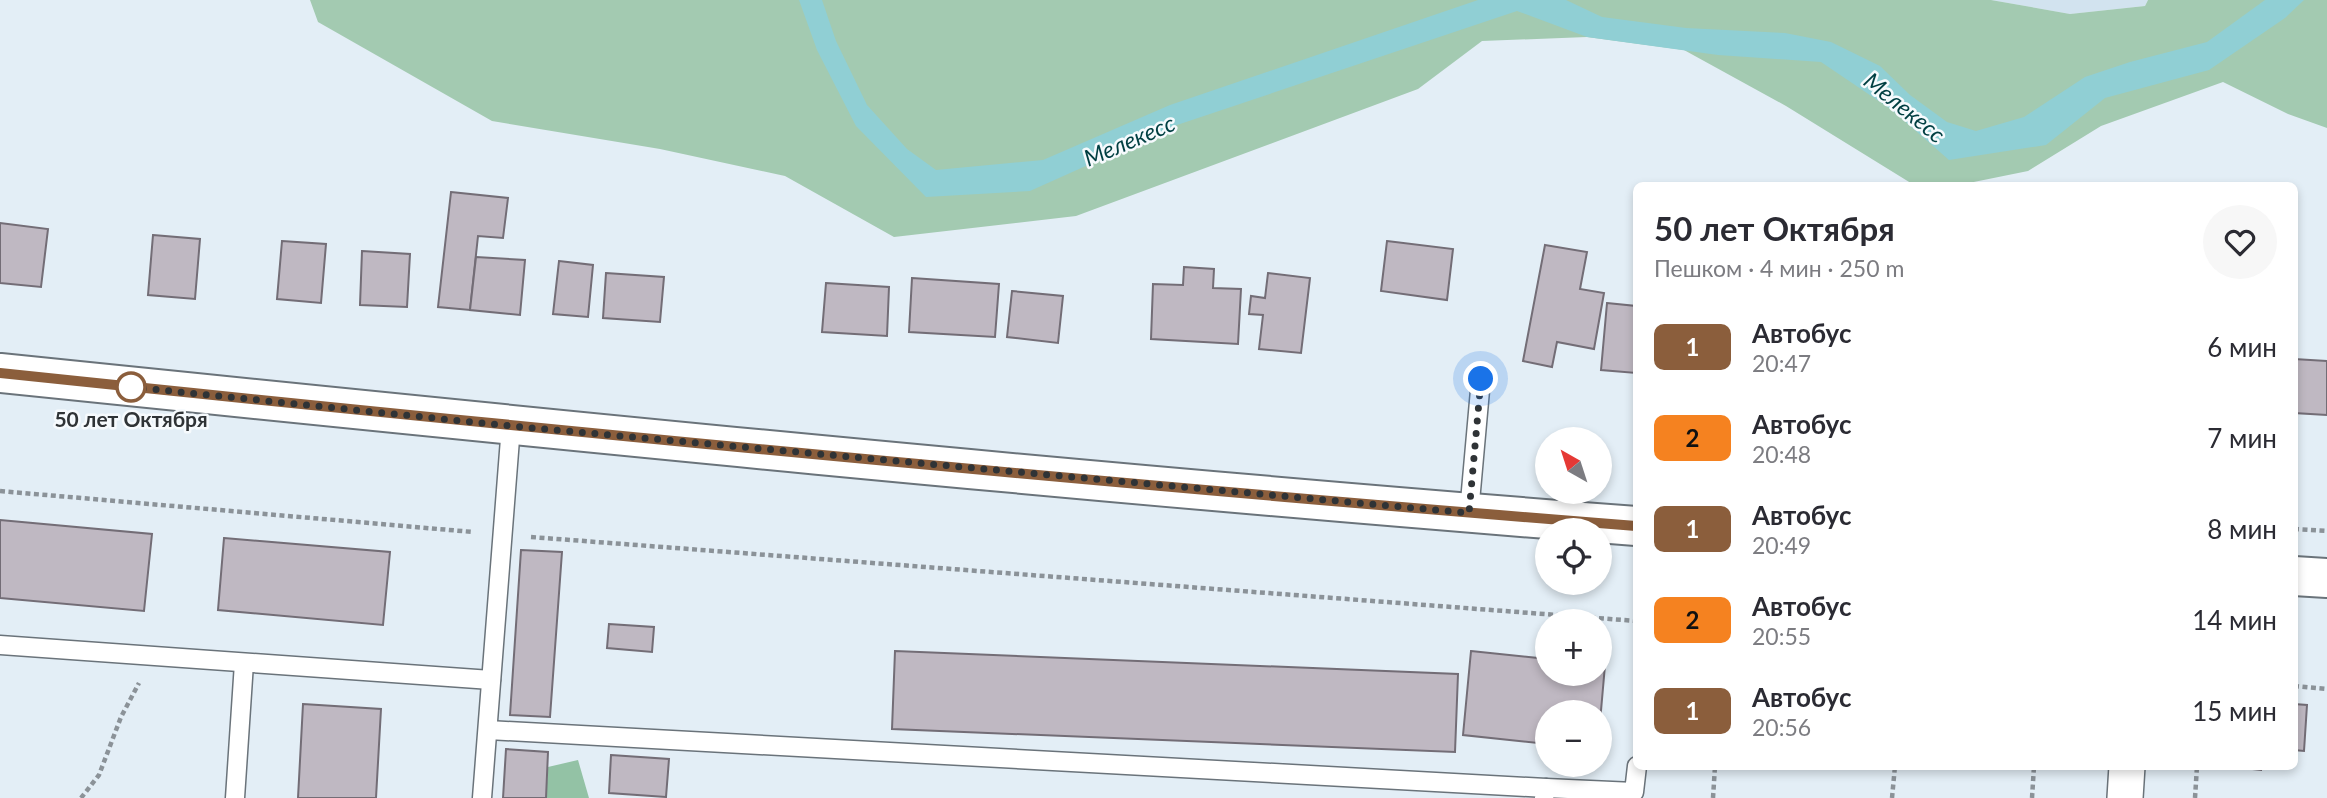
<!DOCTYPE html>
<html lang="ru">
<head>
<meta charset="utf-8">
<style>
	:root { --surface:#fff; --page:#f7f7f7; --text:#2b2b33; --muted:#7c7c81 }
	body { margin:0; font-family:Lato,sans-serif; background:var(--page); color:var(--text); height:100vh; display:flex; flex-direction:column; font-size:26px; white-space:nowrap }
	* { box-sizing:border-box; margin:0 }
	p { font-size:23px; color:var(--muted) }
	.icon { flex:none; width:38px; height:38px; fill:none; stroke:currentColor; stroke-width:2; stroke-linecap:round; stroke-linejoin:round }
	.map { position:relative; flex:1; overflow:hidden }
	.details { position:absolute; left:1633px; top:182px; width:665px; height:588px; display:flex; flex-direction:column; background:var(--surface); border-radius:10px; box-shadow:0 4px 10px #0003 }
	.details>* { flex:none }
	.badge { padding:0 14px; border-radius:10px; font-size:24px; line-height:46px }
	.needle { width:46px; rotate:321deg }
	.buttons { position:absolute; left:1535px; top:427px; display:grid; gap:14px }
	.buttons a { display:grid; place-items:center; width:77px; height:77px; border-radius:50%; background:var(--surface); box-shadow:0 4px 10px #0003; font-size:35px }
	.you { position:absolute; width:35px; height:35px; margin:-18px; border:5px solid #fff; border-radius:50%; background:#1a73e8; box-shadow:0 0 0 10px #1a73e833 }
	.map>.badge { position:absolute; translate:-50% -50%; box-shadow:0 0 0 4px #fff }
	.round { display:grid; place-items:center; flex:none; width:74px; height:74px; border-radius:37px; background:var(--page) }
	.summary { display:flex; align-items:center; justify-content:space-between; height:119px; padding:0 21px }
	h1 { font-size:33px; font-weight:700; line-height:52px }
	ul { padding:0; list-style:none }
	li { display:flex; align-items:center; gap:21px; height:91px; padding:0 21px }
	li div { flex:1 }
	li b { display:block; font-size:26px }
	li em { font-style:normal }
	li .badge { min-width:77px; font-weight:700; text-align:center }
	.map>svg:first-child { display:block }
</style>
</head>
<body>
<div class="map">
<svg width="2327" height="798" viewBox="0 0 2327 798">
	<rect width="100%" height="100%" fill="#e3eef6"/>
	<path fill="#d2e3ef" d="M1991,0H2148L2145,6L2070,14Z"/>
	<path fill="#a3cab1" d="M310,0H1991L2070,14L2145,6L2148,0H2327V128L2288,114L2223,82L2101,126L2028,171L1959,185H1914L1786,106L1684,50L1587,37L1482,41L1418,89L1076,216L894,237L785,176L660,149L492,121L318,22Z"/>
	<path fill="#93c2a5" d="M578,760L589,798H546L548,767Z"/>
	<path fill="#90cfd4" d="M799,0H822L836,41L867,105L907,149L936,170L1043,160L1170,105L1478,0H1566L1602,17L1686,28L1785,33L1831,42L1880,66L1910,95L1947,122L1976,131L2024,117L2085,77L2130,62L2207,42L2265,0H2304L2285,18L2209,70L2105,98L2046,145L1949,160L1892,110L1821,62L1718,55L1587,37L1517,11L1177,125L1030,191L926,197L856,126L817,50Z"/>
	<g fill="#bfb8c2" stroke="#736d76" stroke-width="2">
		<path d="M451,192L508,198L503,238L478,236L470,310L438,307Z"/>
		<path d="M0,223L48,229L41,287L0,283Z"/>
		<path d="M153,235L200,239L195,299L148,295Z"/>
		<path d="M282,241L326,244L321,303L277,299Z"/>
		<path d="M1387,241L1453,249L1447,300L1381,291Z"/>
		<path d="M1545,245L1587,252L1580,289L1604,293L1594,349L1557,342L1552,367L1523,361Z"/>
		<path d="M362,251L410,254L407,307L360,305Z"/>
		<path d="M476,257L525,260L520,315L470,310Z"/>
		<path d="M559,261L593,265L588,317L553,314Z"/>
		<path d="M1184,267L1214,269L1213,288L1241,289L1238,344L1151,339L1153,284L1183,285Z"/>
		<path d="M606,273L664,277L660,322L603,318Z"/>
		<path d="M1268,273L1310,278L1301,353L1259,349L1263,315L1249,314L1251,296L1265,298Z"/>
		<path d="M912,278L999,284L995,337L909,332Z"/>
		<path d="M826,283L889,287L887,336L822,332Z"/>
		<path d="M1012,291L1063,296L1058,343L1007,337Z"/>
		<path d="M1607,303L1636,306V373L1601,370Z"/>
		<path d="M2294,359L2327,361V415L2294,413Z"/>
		<path d="M0,520L152,534L144,611L0,598Z"/>
		<path d="M224,538L390,552L383,625L218,610Z"/>
		<path d="M521,550L562,552L550,717L510,715Z"/>
		<path d="M609,624L654,627L652,652L607,648Z"/>
		<path d="M895,651L1458,674L1455,752L892,729Z"/>
		<path d="M1471,651L1547,659V674H1600V664L1605,665L1600,722V712H1547V744L1463,735Z"/>
		<path d="M303,704L381,709L376,798H298Z"/>
		<path d="M2294,704L2307,705L2304,751L2294,750Z"/>
		<path d="M506,749L548,752L546,798H503Z"/>
		<path d="M611,755L669,759L666,797L609,793Z"/>
		<path d="M2223,766H2261V770Z"/>
	</g>
	<g fill="none" stroke-linecap="round" stroke-linejoin="round">
		<g stroke="#6a737a" stroke-width="21">
			<g id="lane">
				<path d="M1469,513L1481,379"/>
				<path d="M0,645L491,680"/>
				<path d="M488,730L1546,788L1544,798"/>
				<path d="M1546,788L1634,792L1637,766"/>
				<path d="M235,798L244,663"/>
				<path d="M482,798L511,426"/>
			</g>
		</g>
		<g stroke="#6a737a" stroke-width="38">
			<path id="street" d="M2125,798L2127,766"/>
		</g>
		<g stroke="#6a737a" stroke-width="42">
			<g id="secondary">
				<path d="M0,373C545,429 1090,484 1636,526"/>
				<path d="M2294,576L2327,578"/>
			</g>
		</g>
		<g stroke="#8b9298" stroke-width="4.5" stroke-dasharray="5 3.5" stroke-linecap="butt">
			<path d="M0,491L473,532"/>
			<path d="M2294,529L2327,531"/>
			<path d="M531,537L1636,621"/>
			<path d="M2294,686L2327,689"/>
			<path d="M81,798L99,775L121,717L139,683"/>
			<path d="M1713,798L1715,766"/>
			<path d="M1892,798L1895,766"/>
			<path d="M2032,798L2034,766"/>
			<path d="M2195,798L2197,766"/>
		</g>
		<use href="#lane" stroke="#fff" stroke-width="18"/>
		<use href="#street" stroke="#fff" stroke-width="35"/>
		<use href="#secondary" stroke="#fff" stroke-width="38"/>
	</g>
	<g fill="none" stroke-linecap="round" stroke-linejoin="round">
		<g stroke="#fff" stroke-width="16">
			<path id="line" d="M0,373C545,430 1090,483 1636,526"/>
		</g>
		<use href="#line" stroke="#8b5e3c" stroke-width="10"/>
		<path stroke="#2f3336" stroke-width="7" stroke-dasharray="0 12.6" d="M131,387L511,426L1469,513L1481,379"/>
	</g>
	<circle fill="#fff" stroke="#8b5e3c" stroke-width="3.5" cx="131" cy="387" r="14"/>
	<g text-anchor="middle" dominant-baseline="central" stroke-width="5" stroke-linejoin="round" paint-order="stroke">
		<g font-size="21" font-weight="bold" fill="#2f3336" stroke="#f6fafd">
			<text x="131" y="418">50 лет Октября</text>
		</g>
		<g font-size="23" font-style="italic" fill="#003f42" stroke="#f6fafd">
			<text transform="translate(1905 107) rotate(39)">Мелекесс</text>
			<text transform="translate(1129 140) rotate(-23)">Мелекесс</text>
		</g>
	</g>
</svg>
<div class="buttons">
<a><svg class="needle" viewBox="-14 -14 28 28"><path d="M0-13l5 13h-10z" fill="#e53935"/><path d="M0 13l5-13h-10z" fill="#7c7c81"/></svg></a>
<a><svg class="icon" aria-label="locate" viewBox="0 0 24 24"><circle cx="12" cy="12" r="6"/><path d="M12 2v4M12 18v4M2 12h4M18 12h4"/></svg></a>
<a>+</a>
<a>−</a>
</div>
<div class="you" style="left:1481px;top:379px"></div>
<section class="details">
<div class="summary"><div><h1>50 лет Октября</h1><p>Пешком · 4 мин · 250 m</p></div><a class="round"><svg class="icon" aria-label="heart" viewBox="0 0 24 24"><path d="M12 20l-8-8c-3-5 5-10 8-4 3-6 11-1 8 4z"/></svg></a></div>
<ul>
<li><span class="badge" style="background:#8b5e3c;color:#fff">1</span><div><b>Автобус</b><p>20:47</p></div><em>6 мин</em></li>
<li><span class="badge" style="background:#f58220;color:#111">2</span><div><b>Автобус</b><p>20:48</p></div><em>7 мин</em></li>
<li><span class="badge" style="background:#8b5e3c;color:#fff">1</span><div><b>Автобус</b><p>20:49</p></div><em>8 мин</em></li>
<li><span class="badge" style="background:#f58220;color:#111">2</span><div><b>Автобус</b><p>20:55</p></div><em>14 мин</em></li>
<li><span class="badge" style="background:#8b5e3c;color:#fff">1</span><div><b>Автобус</b><p>20:56</p></div><em>15 мин</em></li>
</ul>
</section>
</div>
</body>
</html>
